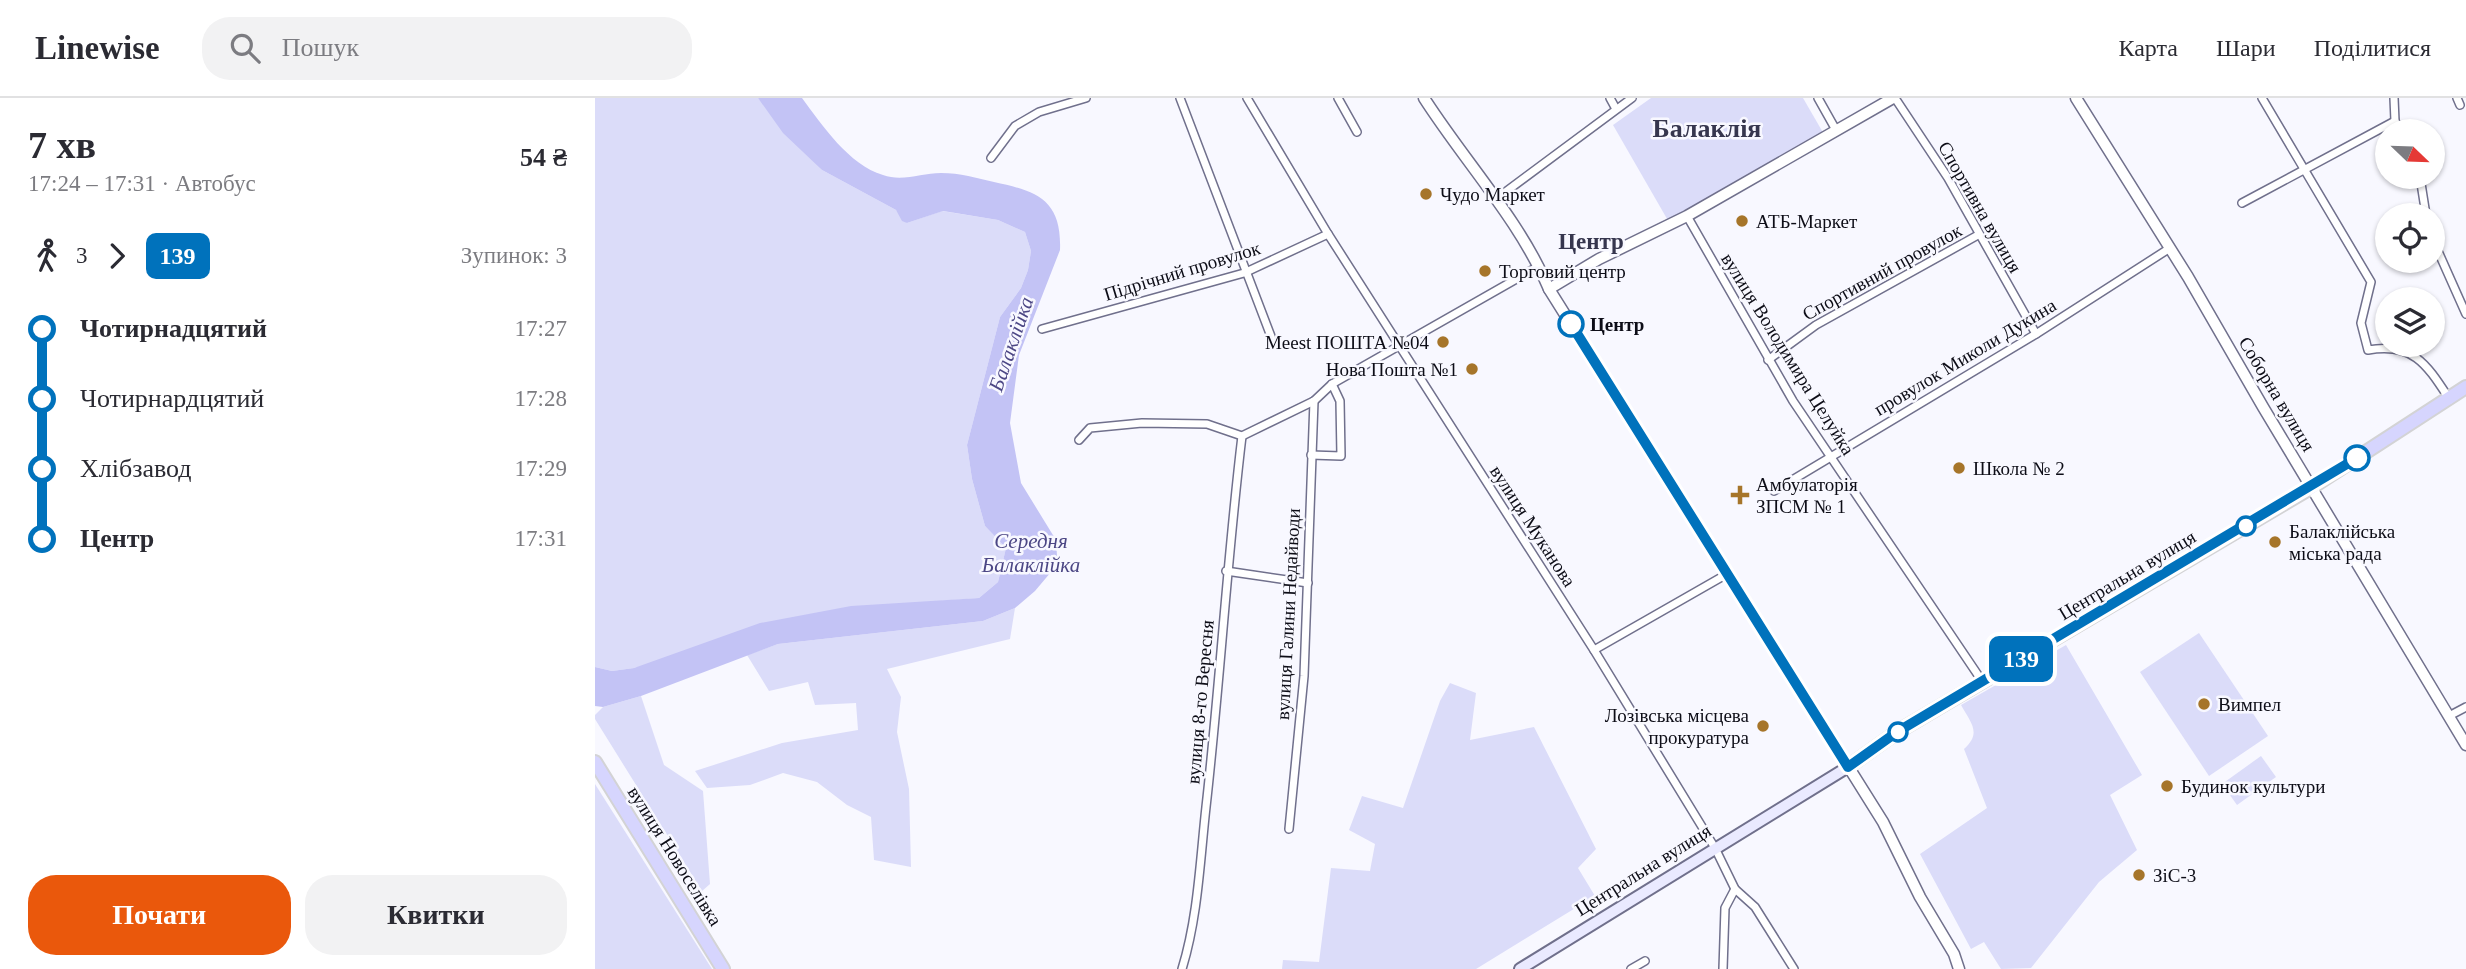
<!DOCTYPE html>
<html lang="uk">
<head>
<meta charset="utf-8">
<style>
	:root { --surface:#fff; --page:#f2f2f3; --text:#2b2b33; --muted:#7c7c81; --line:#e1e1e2; --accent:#ea580c }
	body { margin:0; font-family:Georgia,serif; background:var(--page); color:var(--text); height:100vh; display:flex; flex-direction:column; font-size:26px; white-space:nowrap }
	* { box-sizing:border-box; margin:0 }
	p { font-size:23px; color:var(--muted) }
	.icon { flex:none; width:38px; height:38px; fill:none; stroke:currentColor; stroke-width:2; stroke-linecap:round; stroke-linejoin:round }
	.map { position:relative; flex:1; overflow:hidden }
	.panel { display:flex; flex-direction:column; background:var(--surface); width:595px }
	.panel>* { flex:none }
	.badge { padding:0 14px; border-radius:10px; font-size:24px; line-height:46px }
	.needle { width:46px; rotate:113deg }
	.fabs { position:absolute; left:1780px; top:21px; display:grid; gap:14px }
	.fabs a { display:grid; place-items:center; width:70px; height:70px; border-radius:50%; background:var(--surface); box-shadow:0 2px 5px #0004; font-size:35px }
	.map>.badge { position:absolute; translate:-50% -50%; box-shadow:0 0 0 4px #fff }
	.legs { display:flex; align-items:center; gap:10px; height:77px; padding:0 28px; font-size:23px }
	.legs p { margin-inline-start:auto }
	.overview { display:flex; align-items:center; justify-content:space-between; height:119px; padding:0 28px }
	h1 { font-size:38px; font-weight:700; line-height:52px }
	.action { display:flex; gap:14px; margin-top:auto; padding:14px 28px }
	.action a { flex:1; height:80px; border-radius:28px; background:var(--accent); color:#fff; font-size:28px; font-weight:700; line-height:80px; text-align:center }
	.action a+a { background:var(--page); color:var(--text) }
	ul { padding:0 28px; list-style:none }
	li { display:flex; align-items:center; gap:24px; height:70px; font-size:26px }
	li i { display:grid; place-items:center; width:10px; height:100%; margin:0 9px; background:currentColor }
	li i::after { content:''; width:18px; height:18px; margin:-9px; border:5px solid; border-radius:50%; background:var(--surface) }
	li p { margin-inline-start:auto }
	li:first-child i { background:linear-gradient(#0000 50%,currentColor 0) }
	li:last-child i { background:linear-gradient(currentColor 50%,#0000 0) }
	header { display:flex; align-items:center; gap:42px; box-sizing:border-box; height:98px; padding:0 35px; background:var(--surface); border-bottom:2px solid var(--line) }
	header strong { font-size:33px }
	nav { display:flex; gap:38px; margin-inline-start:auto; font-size:24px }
	.search { width:490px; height:63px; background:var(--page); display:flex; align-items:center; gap:18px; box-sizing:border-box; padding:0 24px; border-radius:28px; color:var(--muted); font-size:26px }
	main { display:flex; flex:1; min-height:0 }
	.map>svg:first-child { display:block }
</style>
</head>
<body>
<header>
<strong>Linewise</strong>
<div class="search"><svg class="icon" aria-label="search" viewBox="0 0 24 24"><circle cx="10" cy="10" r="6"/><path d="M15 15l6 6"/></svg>Пошук</div>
<nav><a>Карта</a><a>Шари</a><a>Поділитися</a></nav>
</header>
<main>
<section class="panel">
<div class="overview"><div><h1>7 хв</h1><p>17:24 – 17:31 · Автобус</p></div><b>54 ₴</b></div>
<div class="legs"><svg class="icon" aria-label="walk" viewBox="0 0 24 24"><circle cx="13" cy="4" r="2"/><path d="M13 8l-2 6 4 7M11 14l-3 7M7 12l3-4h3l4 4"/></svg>3<svg class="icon" aria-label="forward" viewBox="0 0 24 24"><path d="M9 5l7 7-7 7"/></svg><b class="badge" style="background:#0072bc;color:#fff">139</b><p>Зупинок: 3</p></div>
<ul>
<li><i style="color:#0072bc"></i><b>Чотирнадцятий</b><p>17:27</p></li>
<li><i style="color:#0072bc"></i><span>Чотирнардцятий</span><p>17:28</p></li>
<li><i style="color:#0072bc"></i><span>Хлібзавод</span><p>17:29</p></li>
<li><i style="color:#0072bc"></i><b>Центр</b><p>17:31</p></li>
</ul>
<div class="action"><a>Почати</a><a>Квитки</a></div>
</section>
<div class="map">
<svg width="1871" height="871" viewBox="0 0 1871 871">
	<rect width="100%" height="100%" fill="#f8f8ff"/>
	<g fill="#dbdcf9">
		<path d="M0,0H163L227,72L301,112L312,125L347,113L403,122L430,134L436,153L433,172L426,190L405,219L372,347L377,381L390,428L411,450L403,484L384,500L306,506L39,570L17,573L0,569Z"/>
		<path d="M1056,0H1208L1230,38L1075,126L1018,27Z"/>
		<path d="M420,510L415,541L292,571L306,599L302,634L314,691L316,769L279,762L276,719L252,707L222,684L188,675L155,687L112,690L100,673L187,645L263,632L261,605L220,607L213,584L174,593L152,557L183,546L388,523Z"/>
		<path d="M1604,535L1673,638L1614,678L1545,574Z"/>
		<path d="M1471,547L1547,677L1515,697L1542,752L1504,784L1436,870L1406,871L1389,844L1376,851L1325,756L1392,710L1369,651C1387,635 1376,625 1366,607Z"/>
		<path d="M855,585L881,595L875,642L939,629L1001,751L983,770L1000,798L881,871H687L688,862L724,864L736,770L775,773L780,746L754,732L767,698L808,710L845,603Z"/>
		<path d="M46,598L69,667L108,693L115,786L107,793L0,621V617L8,609Z"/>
		<path d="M1666,658L1681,679L1642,707L1627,686Z"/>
		<path d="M0,686L117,871H0Z"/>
	</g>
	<path fill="#c3c3f5" d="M163,0H207C227,27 254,67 288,77C307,84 327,75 346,75C365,75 382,80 399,84C441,93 467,101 465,152L424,257L415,325L426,385L461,442L462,458L456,474L440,493L420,510L388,523L183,546L46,598L8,609L0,608V569L17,573L39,570L165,525L256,508L384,500L403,484L411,450L390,428L377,381L372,347L405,219L426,190L433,172L436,153L430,134L403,122L348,113L312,125L307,123L301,112L227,72L188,35Z"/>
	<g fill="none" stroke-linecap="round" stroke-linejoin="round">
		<g stroke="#70708c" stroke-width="10">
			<g id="minor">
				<path d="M585,0L677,241"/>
				<path d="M652,0L733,136L999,552L1120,750L1140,791L1160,809L1199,871"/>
				<path d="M743,0L762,34"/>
				<path d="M1015,0L1021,11"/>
				<path d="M1223,0L1241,32"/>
				<path d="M1300,0L1353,80L1441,236"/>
				<path d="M1667,0L1776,184L1766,225L1773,252C1819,244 1832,267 1855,302"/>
				<path d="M1799,0L1800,23L1805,33"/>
				<path d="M1862,0L1865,7"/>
				<path d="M396,60L420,28L444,14L491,0"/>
				<path d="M1825,79L1831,117"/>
				<path d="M901,101L1037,0"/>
				<path d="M1647,105L1800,23"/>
				<path d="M1092,118L1198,303L1387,583"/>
				<path d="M1838,142L1871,216"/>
				<path d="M447,231L649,175L733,136"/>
				<path d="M1173,262L1221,227L1383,137"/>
				<path d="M484,342L495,330L547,325L612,326L647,338L719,303L737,286L944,168"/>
				<path d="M716,357L746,358L745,303L737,286"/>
				<path d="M1179,393L1441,236L1575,150"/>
				<path d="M631,473L713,485"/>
				<path d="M999,552L1132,476"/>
				<path d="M1854,618L1871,609"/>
				<path d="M694,731L709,578L719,303"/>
				<path d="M587,871C603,819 605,763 611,709C625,585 632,462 647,338"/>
				<path d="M1036,871L1050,863"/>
				<path d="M1128,871L1130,810L1140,791"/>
			</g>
		</g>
		<g stroke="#70708c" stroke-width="13">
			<g id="tertiary">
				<path d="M829,0C870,64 924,121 954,191L1288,724L1325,799L1359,856L1364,871"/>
				<path d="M1481,0L1593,179L1668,309L1871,647"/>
				<path d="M954,191L1004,161L1092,118L1298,0"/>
			</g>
		</g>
		<g stroke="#70708c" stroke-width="14">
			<path id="secondary" d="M925,871L1253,669"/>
		</g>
		<g stroke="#d3d3d5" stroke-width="16">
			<g id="primary">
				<path d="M0,664L128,871"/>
				<path d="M1253,669L1302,634L1717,389L1871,289"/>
			</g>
		</g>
		<use href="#minor" stroke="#fff" stroke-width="7"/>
		<use href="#tertiary" stroke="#fff" stroke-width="10"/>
		<use href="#secondary" stroke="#eaeaff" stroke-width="10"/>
		<use href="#primary" stroke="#d6d5fe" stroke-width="12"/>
	</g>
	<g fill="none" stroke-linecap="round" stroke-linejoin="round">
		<g stroke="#fff" stroke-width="16">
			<path id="line-1" d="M976,226L1253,669L1302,634L1762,360"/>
		</g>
		<use href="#line-1" stroke="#0072bc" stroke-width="10"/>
	</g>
	<g fill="#a6752a" stroke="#f8f8ff" stroke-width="2.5">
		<circle cx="831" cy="96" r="7"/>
		<circle cx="1147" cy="123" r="7"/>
		<circle cx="890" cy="173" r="7"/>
		<circle cx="848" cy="244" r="7"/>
		<circle cx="877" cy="271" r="7"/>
		<circle cx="1364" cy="370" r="7"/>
		<path d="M1141.5 386.5h7v7h7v7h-7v7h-7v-7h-7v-7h7z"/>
		<circle cx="1680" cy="444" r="7"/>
		<circle cx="1609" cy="606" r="7"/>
		<circle cx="1168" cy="628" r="7"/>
		<circle cx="1572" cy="688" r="7"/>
		<circle cx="1544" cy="777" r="7"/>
	</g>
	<g fill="#fff" stroke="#0072bc" stroke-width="3.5">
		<circle cx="976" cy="226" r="12"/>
		<circle cx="1762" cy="360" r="12"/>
		<circle cx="1651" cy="428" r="9"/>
		<circle cx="1303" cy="634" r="9"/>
	</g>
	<g text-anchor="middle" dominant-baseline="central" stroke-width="5" stroke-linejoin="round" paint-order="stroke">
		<g font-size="19" fill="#0d0d17" stroke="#f8f8ff" text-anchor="start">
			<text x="845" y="96">Чудо Маркет</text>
			<text x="1161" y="123">АТБ-Маркет</text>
			<text x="904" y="173">Торговий центр</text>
			<text x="834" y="244" text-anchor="end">Meest ПОШТА №04</text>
			<text x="863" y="271" text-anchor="end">Нова Пошта №1</text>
			<text x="1378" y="370">Школа № 2</text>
			<text x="1161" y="386">Амбулаторія<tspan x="1161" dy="22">ЗПСМ № 1</tspan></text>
			<text x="1694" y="433">Балаклійська<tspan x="1694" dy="22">міська рада</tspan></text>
			<text x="1623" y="606">Вимпел</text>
			<text x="1154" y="617" text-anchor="end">Лозівська місцева<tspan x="1154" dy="22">прокуратура</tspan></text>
			<text x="1586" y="688">Будинок культури</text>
			<text x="1558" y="777">ЗіС-3</text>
		</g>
		<g font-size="19" fill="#0d0d17" stroke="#f8f8ff">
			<text transform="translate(1385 109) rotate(60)">Спортивна вулиця</text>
			<text transform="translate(587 173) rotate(-17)">Підрічний провулок</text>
			<text transform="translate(1287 174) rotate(-29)">Спортивний провулок</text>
			<text transform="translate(1193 256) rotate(58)">вулиця Володимира Целуйка</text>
			<text transform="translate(1370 259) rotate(-31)">провулок Миколи Дукина</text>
			<text transform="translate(1682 296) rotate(59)">Соборна вулиця</text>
			<text transform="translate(938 428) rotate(57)">вулиця Муканова</text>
			<text transform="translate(1532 477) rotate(-31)">Центральна вулиця</text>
			<text transform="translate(693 516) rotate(-87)">вулиця Галини Недайводи</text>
			<text transform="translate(605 604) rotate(-85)">вулиця 8-го Вересня</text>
			<text transform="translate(80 758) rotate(58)">вулиця Новоселівка</text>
			<text transform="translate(1048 772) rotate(-32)">Центральна вулиця</text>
		</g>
		<g font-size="19" font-weight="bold" fill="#0d0d17" stroke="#f8f8ff" text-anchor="start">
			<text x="995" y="226">Центр</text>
		</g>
		<g font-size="21" font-style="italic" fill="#4c4785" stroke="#f8f8ff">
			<text transform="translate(416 246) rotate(-71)">Балаклійка</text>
			<text x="436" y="443">Середня<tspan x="436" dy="24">Балаклійка</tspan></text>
		</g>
		<g font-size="23" font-weight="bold" fill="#36364e" stroke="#f8f8ff">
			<text x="996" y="143">Центр</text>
		</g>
		<g font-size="26" font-weight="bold" fill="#36364e" stroke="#f8f8ff">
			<text x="1112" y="30">Балаклія</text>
		</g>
	</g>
</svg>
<div class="fabs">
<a><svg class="needle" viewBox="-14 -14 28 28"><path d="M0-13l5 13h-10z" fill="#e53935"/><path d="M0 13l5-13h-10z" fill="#7c7c81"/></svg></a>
<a><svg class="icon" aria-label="locate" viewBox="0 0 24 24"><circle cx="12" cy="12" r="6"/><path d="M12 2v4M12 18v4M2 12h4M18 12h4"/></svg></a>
<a><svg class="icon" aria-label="layers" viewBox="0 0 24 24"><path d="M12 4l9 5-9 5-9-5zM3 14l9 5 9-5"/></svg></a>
</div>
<b class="badge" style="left:1426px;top:561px;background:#0072bc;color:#fff">139</b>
</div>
</main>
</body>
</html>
